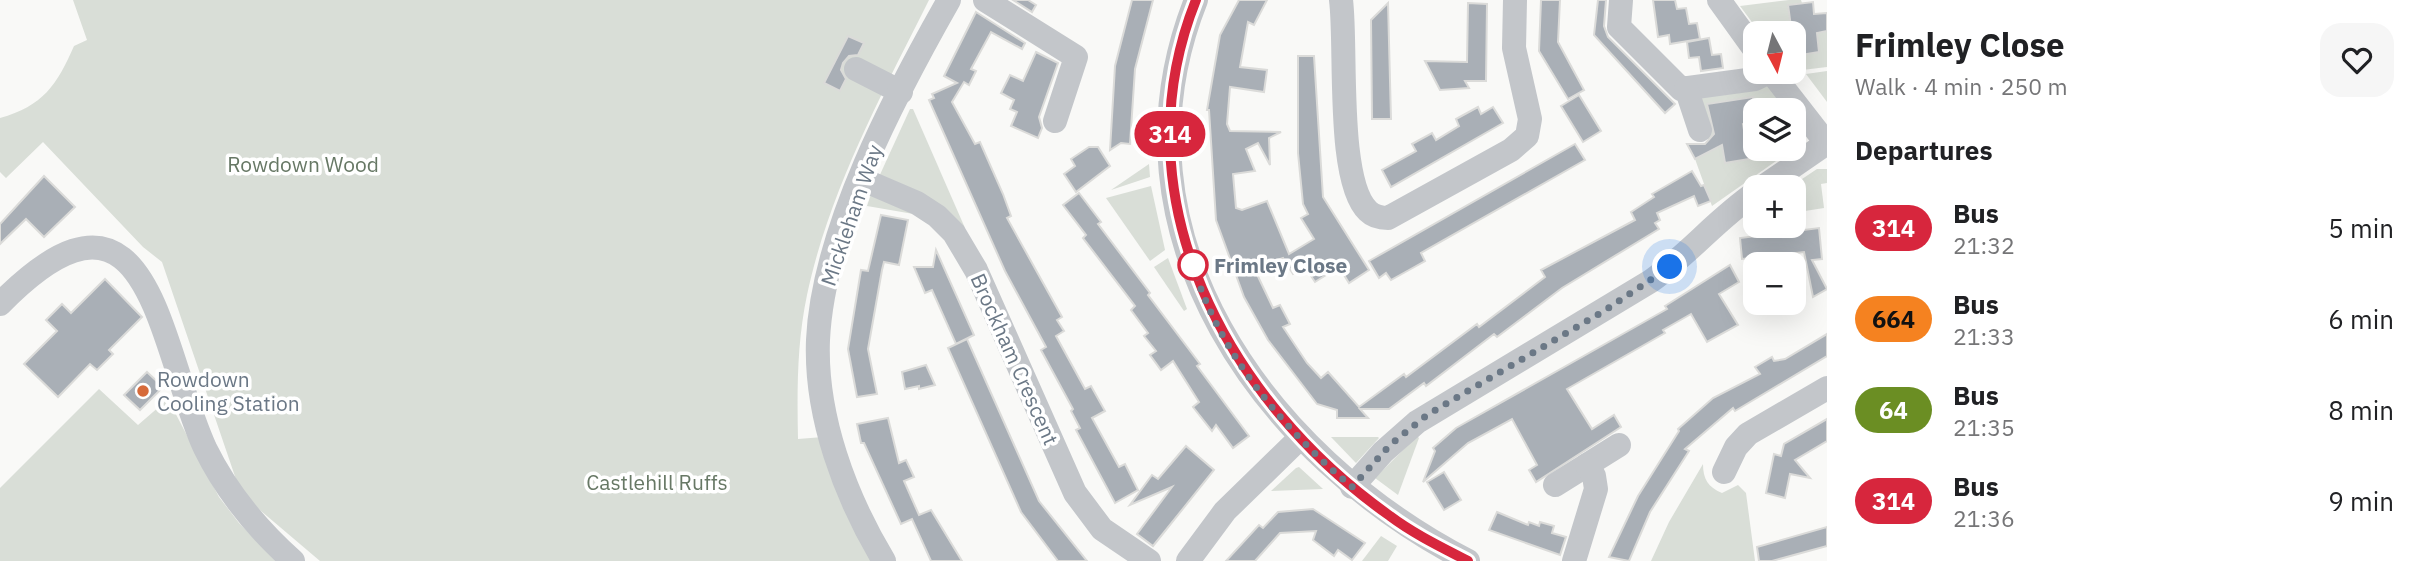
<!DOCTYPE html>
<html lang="en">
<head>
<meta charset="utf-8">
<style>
	:root { --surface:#fff; --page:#f6f6f6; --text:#202124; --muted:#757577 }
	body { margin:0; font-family:"IBM Plex Sans",sans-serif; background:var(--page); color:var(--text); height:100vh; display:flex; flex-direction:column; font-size:26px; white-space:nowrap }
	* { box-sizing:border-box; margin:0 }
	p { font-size:23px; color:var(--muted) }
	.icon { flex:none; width:38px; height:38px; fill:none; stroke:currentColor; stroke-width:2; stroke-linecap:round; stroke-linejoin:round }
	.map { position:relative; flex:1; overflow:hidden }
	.details { display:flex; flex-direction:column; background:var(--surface); width:595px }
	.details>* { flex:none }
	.badge { padding:0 14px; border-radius:23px; font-size:24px; line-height:46px }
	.needle { width:46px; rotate:173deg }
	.buttons { position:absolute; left:1743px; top:21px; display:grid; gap:14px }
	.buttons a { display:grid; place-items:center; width:63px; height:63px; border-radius:14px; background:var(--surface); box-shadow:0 7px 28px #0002; font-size:35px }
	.you { position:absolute; width:35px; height:35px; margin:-18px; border:5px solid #fff; border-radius:50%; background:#1a73e8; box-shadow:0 0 0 10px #1a73e833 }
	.map>.badge { position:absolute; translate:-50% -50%; box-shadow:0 0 0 4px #fff }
	h2 { padding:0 28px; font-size:26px; line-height:63px }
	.round { display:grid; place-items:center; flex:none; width:74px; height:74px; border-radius:21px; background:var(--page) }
	.summary { display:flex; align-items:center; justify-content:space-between; height:119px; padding:0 28px }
	h1 { font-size:33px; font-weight:700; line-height:52px }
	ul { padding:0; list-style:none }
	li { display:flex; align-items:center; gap:21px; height:91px; padding:0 28px }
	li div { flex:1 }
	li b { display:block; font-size:26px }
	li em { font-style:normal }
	li .badge { min-width:77px; font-weight:700; text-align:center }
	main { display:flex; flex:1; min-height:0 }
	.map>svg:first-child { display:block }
</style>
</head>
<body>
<main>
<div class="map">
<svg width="1827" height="561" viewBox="0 0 1827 561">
	<rect width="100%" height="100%" fill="#f9f9f7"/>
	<g fill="#d9ded7">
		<path d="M73,0H929C882,94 829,191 807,295C797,342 797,390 798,439L823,437L877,561H320L241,494L162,262L143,247L43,142L6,178L0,172V118C43,106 57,85 74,46L87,40Z"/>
		<path d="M1789,0H1801L1802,3L1788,6L1792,33H1760L1740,6Z"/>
		<path d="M1827,31V67L1794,71V47L1795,55L1819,52L1817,32Z"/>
		<path d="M1827,71V102L1806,74Z"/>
		<path d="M1770,84L1790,110H1755V149H1793L1712,206L1695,159L1713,149L1705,134L1701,95Z"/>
		<path d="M910,109H913L965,228L878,179Z"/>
		<path d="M1149,164L1150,177L1111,190Z"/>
		<path d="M1817,169H1827V183L1821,184L1824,208L1805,211L1802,179Z"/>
		<path d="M1151,186L1165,250L1150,261L1106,198Z"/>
		<path d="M871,194L925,216L867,206Z"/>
		<path d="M1168,258L1187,309L1184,311L1154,267Z"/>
		<path d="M99,389L138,425L168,399L219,497L239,523L276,561H0V488Z"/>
		<path d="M1417,436L1419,438L1398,495L1375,478Z"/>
		<path d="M1331,437H1378L1379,438L1356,463Z"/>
		<path d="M1703,464C1703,479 1708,487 1722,493L1738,485L1746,493L1755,561H1651L1669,522Z"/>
		<path d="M1299,467L1323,489L1271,491L1296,468Z"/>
		<path d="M1381,536L1397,546L1388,561H1362Z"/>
	</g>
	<g fill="#a9afb6" stroke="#dbdbd9" stroke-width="2">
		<path d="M1013,0H1028L1036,5L1032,12Z"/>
		<path d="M1132,0H1153L1135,69L1130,144L1121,143L1110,150L1115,66Z"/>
		<path d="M1239,0H1267L1254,25L1248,22L1240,67L1267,70L1264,92L1230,87L1227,124L1230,131L1281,132L1269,138L1270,165L1258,143L1246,149L1255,171L1233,174L1236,208L1242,210L1267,201L1289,254L1314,239L1301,218L1308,214L1303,204L1298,153V56H1314L1323,197L1369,270L1349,283L1339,267L1315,282L1305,267L1293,274L1283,258L1254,268L1273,308L1280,305L1290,324L1283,327L1307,363L1321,378L1328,372L1359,407L1404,374L1406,377L1477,324L1479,327L1545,277L1541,270L1635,220L1631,212L1654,197L1652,194L1692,171L1701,186L1704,185L1711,201L1698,206L1694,196L1657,213L1660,220L1655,223L1659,229L1562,288L1497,337L1494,334L1426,386L1424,383L1389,409H1360L1368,418H1337V410L1317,404L1268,340L1244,297L1216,220L1209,110H1207L1220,35Z"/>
		<path d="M1541,0H1560L1558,42L1584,90L1568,99L1539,51Z"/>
		<path d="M1598,0H1606L1604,26L1608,37L1675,104L1665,113L1594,35Z"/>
		<path d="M1653,0H1675L1677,9L1686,8L1689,24L1697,23L1700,39L1670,44L1669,35L1658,37Z"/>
		<path d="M1813,2L1814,14L1827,13V31L1817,33L1819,52L1795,56L1788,5Z"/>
		<path d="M1388,3L1391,119H1372L1371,20Z"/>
		<path d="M1468,3L1487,4L1486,81H1465L1469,88L1440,90L1425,61L1467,62Z"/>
		<path d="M976,12L1025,43L1022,49L991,32L971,69L976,71L969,85L964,82L952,102L975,144L980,142L1003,194L1011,216L1007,218L1062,317L1057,320L1064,331L1056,336L1085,389L1091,386L1105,411L1092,418L1119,467L1125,464L1138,490L1115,503L1076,430L1080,428L1071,411L1073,409L1041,350L1046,347L1005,271L929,100L934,98L932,94L957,83L944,76Z"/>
		<path d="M848,36L864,43L858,55L849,56L843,63L841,70L846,79L840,91L824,83Z"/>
		<path d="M1709,38L1712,55L1721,54L1723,68L1701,71L1699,57L1689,58L1687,42Z"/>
		<path d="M1036,52L1058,63L1039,117L1042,128L1038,138L1011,126L1017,112L1010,109L1014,100L1001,93L1010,75L1023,81Z"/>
		<path d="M1579,95L1601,131L1583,142L1561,106Z"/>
		<path d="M1753,97L1755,122L1743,124L1749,159L1725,163L1722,145L1695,159L1687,144H1705L1714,134L1707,104Z"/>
		<path d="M1478,107L1481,114L1493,107L1503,123L1391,187L1382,170L1416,151L1412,144L1432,133L1436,140L1459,126L1456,119Z"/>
		<path d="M1575,144L1585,160L1421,253L1425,261L1409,270L1391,280L1386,273L1379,278L1369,261Z"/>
		<path d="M1089,147H1098L1110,166L1076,192L1064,174L1075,166L1071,159Z"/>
		<path d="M44,176L75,207L44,237L26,219L0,244V224Z"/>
		<path d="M1079,193L1101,222L1098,224L1150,293L1148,295L1200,364L1197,366L1249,436L1233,448L1216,425L1212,431L1193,407L1199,402L1173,361L1161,370L1150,355L1156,351L1144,336L1148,333L1131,310L1135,306L1083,238L1086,235L1063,205Z"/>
		<path d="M881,215L908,220L899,265L884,262L882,270L868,349L877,394L857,397L848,349L861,270L868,271Z"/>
		<path d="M1819,228L1822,259L1812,260L1827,289L1813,297L1804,252L1742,259L1740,238Z"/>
		<path d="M936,250L974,335L956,344L932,290L925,293L914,267H933Z"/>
		<path d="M1730,265L1739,282L1719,294L1738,325L1707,342L1691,314L1663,330L1665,333L1567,389L1592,429L1614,415L1621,427L1536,482L1529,470L1537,465L1512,419L1468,443L1423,482L1435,451L1433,448L1456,428L1667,309L1665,306Z"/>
		<path d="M105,279L142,317L109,350L113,354L97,370L90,364L58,397L24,364L57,331L46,320L62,304L71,313Z"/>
		<path d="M1827,334V356L1735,411L1733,408L1685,449L1689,451L1650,512L1629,561L1609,557L1638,496L1679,431L1678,429L1713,398L1760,374L1755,367L1772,357L1774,361L1785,359Z"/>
		<path d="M967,339L1039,501L1087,561H1058L1021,512L948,348Z"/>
		<path d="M926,365L935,385L919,389V386L905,389L902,372Z"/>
		<path d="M147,372L163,387L140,410L124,395Z"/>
		<path d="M888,418L899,463L906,460L914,477L904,481L919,515L931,510L962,561H931L912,519L901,524L864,443H861L857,424Z"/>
		<path d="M1827,419V441L1795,460L1810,478L1790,474L1785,498L1766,493L1774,454L1781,456L1784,444Z"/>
		<path d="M1186,446L1214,470L1153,546L1137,534L1172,487L1130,505L1152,475L1158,479Z"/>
		<path d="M1444,472L1461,500L1444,510L1427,482Z"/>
		<path d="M1313,509L1365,543L1352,560L1338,550L1334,556L1313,540L1316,531L1280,533L1255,561H1226L1259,525L1263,528L1278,512Z"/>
		<path d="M1497,512L1528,525L1529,522L1539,526L1540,522L1554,526L1552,533L1566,537L1560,555L1489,530Z"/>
		<path d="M1827,527V546L1772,561H1759L1757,547Z"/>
	</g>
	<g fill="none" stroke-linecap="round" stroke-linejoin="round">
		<g stroke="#c3c6ca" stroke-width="24">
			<path d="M985,0L1076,57L1055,121"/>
			<path d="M1196,0C1103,234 1265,456 1468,561"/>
			<path d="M1341,0C1347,46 1336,181 1368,211C1374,217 1381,218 1388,218L1511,150L1527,136L1530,119L1514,48L1515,0"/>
			<path d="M1621,0L1619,27L1681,89L1755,79L1769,72"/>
			<path d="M1719,0L1755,50"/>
			<path d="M856,69L901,92"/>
			<path d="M1771,72L1827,144"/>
			<path d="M1686,88L1700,130"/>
			<path d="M861,179L917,203L937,216L954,233L976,270L1075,493L1102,529L1149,561"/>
			<path d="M1763,187L1827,143"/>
			<path d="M0,304C150,151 158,346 205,448C227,493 256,528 293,561"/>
			<path d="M1724,472L1736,447L1748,434L1827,388"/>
			<path d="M1555,485L1619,445"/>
			<path d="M1352,487L1383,452L1417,422L1651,281C1689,254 1717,219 1755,193"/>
			<path d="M884,561C845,496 815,416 818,340C823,230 895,95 949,0"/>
			<path d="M1188,561L1225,511L1301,437"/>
			<path d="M1574,561L1596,489L1594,476L1587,465"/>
		</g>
	</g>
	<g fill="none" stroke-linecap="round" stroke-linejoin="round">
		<g stroke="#fff" stroke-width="16">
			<path id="line" d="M1196,0C1117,197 1227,401 1390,516C1414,534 1441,547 1468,561"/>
		</g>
		<use href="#line" stroke="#d7263d" stroke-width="10"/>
		<path stroke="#6b7886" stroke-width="7" stroke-dasharray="0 12.6" d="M1193,265C1218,352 1284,430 1352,487L1390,445L1427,415L1604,311L1670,267"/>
	</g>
	<circle fill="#fff" stroke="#d7263d" stroke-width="3.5" cx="1193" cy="265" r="14"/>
	<circle fill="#d66a3a" stroke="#fff" stroke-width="2.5" cx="143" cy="391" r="7"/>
	<g text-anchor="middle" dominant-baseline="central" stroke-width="7" stroke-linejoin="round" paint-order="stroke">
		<g font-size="21" fill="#677865" stroke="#fff">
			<text x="303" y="164">Rowdown Wood</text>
			<text x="657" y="482">Castlehill Ruffs</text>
		</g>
		<g font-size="21" fill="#6b7886" stroke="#fff">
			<text transform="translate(851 215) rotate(-71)">Mickleham Way</text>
			<text transform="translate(1015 359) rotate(66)">Brockham Crescent</text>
		</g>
		<g font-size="21" font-weight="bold" fill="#6b7886" stroke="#fff" text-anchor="start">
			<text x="1214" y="265">Frimley Close</text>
		</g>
		<g font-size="21" fill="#6b7886" stroke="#fff" text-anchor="start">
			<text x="157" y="379">Rowdown<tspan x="157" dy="24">Cooling Station</tspan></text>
		</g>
	</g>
</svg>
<div class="buttons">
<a><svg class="needle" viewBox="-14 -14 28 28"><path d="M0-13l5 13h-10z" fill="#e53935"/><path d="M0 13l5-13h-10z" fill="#757577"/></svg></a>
<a><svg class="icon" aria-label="layers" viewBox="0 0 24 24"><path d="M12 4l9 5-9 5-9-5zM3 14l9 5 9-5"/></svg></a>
<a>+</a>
<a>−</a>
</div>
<div class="you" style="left:1670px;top:267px"></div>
<b class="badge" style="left:1170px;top:134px;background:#d7263d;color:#fff">314</b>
</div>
<section class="details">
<div class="summary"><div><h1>Frimley Close</h1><p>Walk · 4 min · 250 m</p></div><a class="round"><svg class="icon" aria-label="heart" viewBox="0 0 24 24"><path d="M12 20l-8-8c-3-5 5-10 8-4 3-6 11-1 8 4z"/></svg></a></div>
<h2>Departures</h2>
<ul>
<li><span class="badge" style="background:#d7263d;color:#fff">314</span><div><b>Bus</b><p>21:32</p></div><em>5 min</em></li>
<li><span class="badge" style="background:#f58220;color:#111">664</span><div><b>Bus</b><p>21:33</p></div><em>6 min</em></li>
<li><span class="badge" style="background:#6b8e23;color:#fff">64</span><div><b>Bus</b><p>21:35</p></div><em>8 min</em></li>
<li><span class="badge" style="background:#d7263d;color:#fff">314</span><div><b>Bus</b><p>21:36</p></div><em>9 min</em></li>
</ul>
</section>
</main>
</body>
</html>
